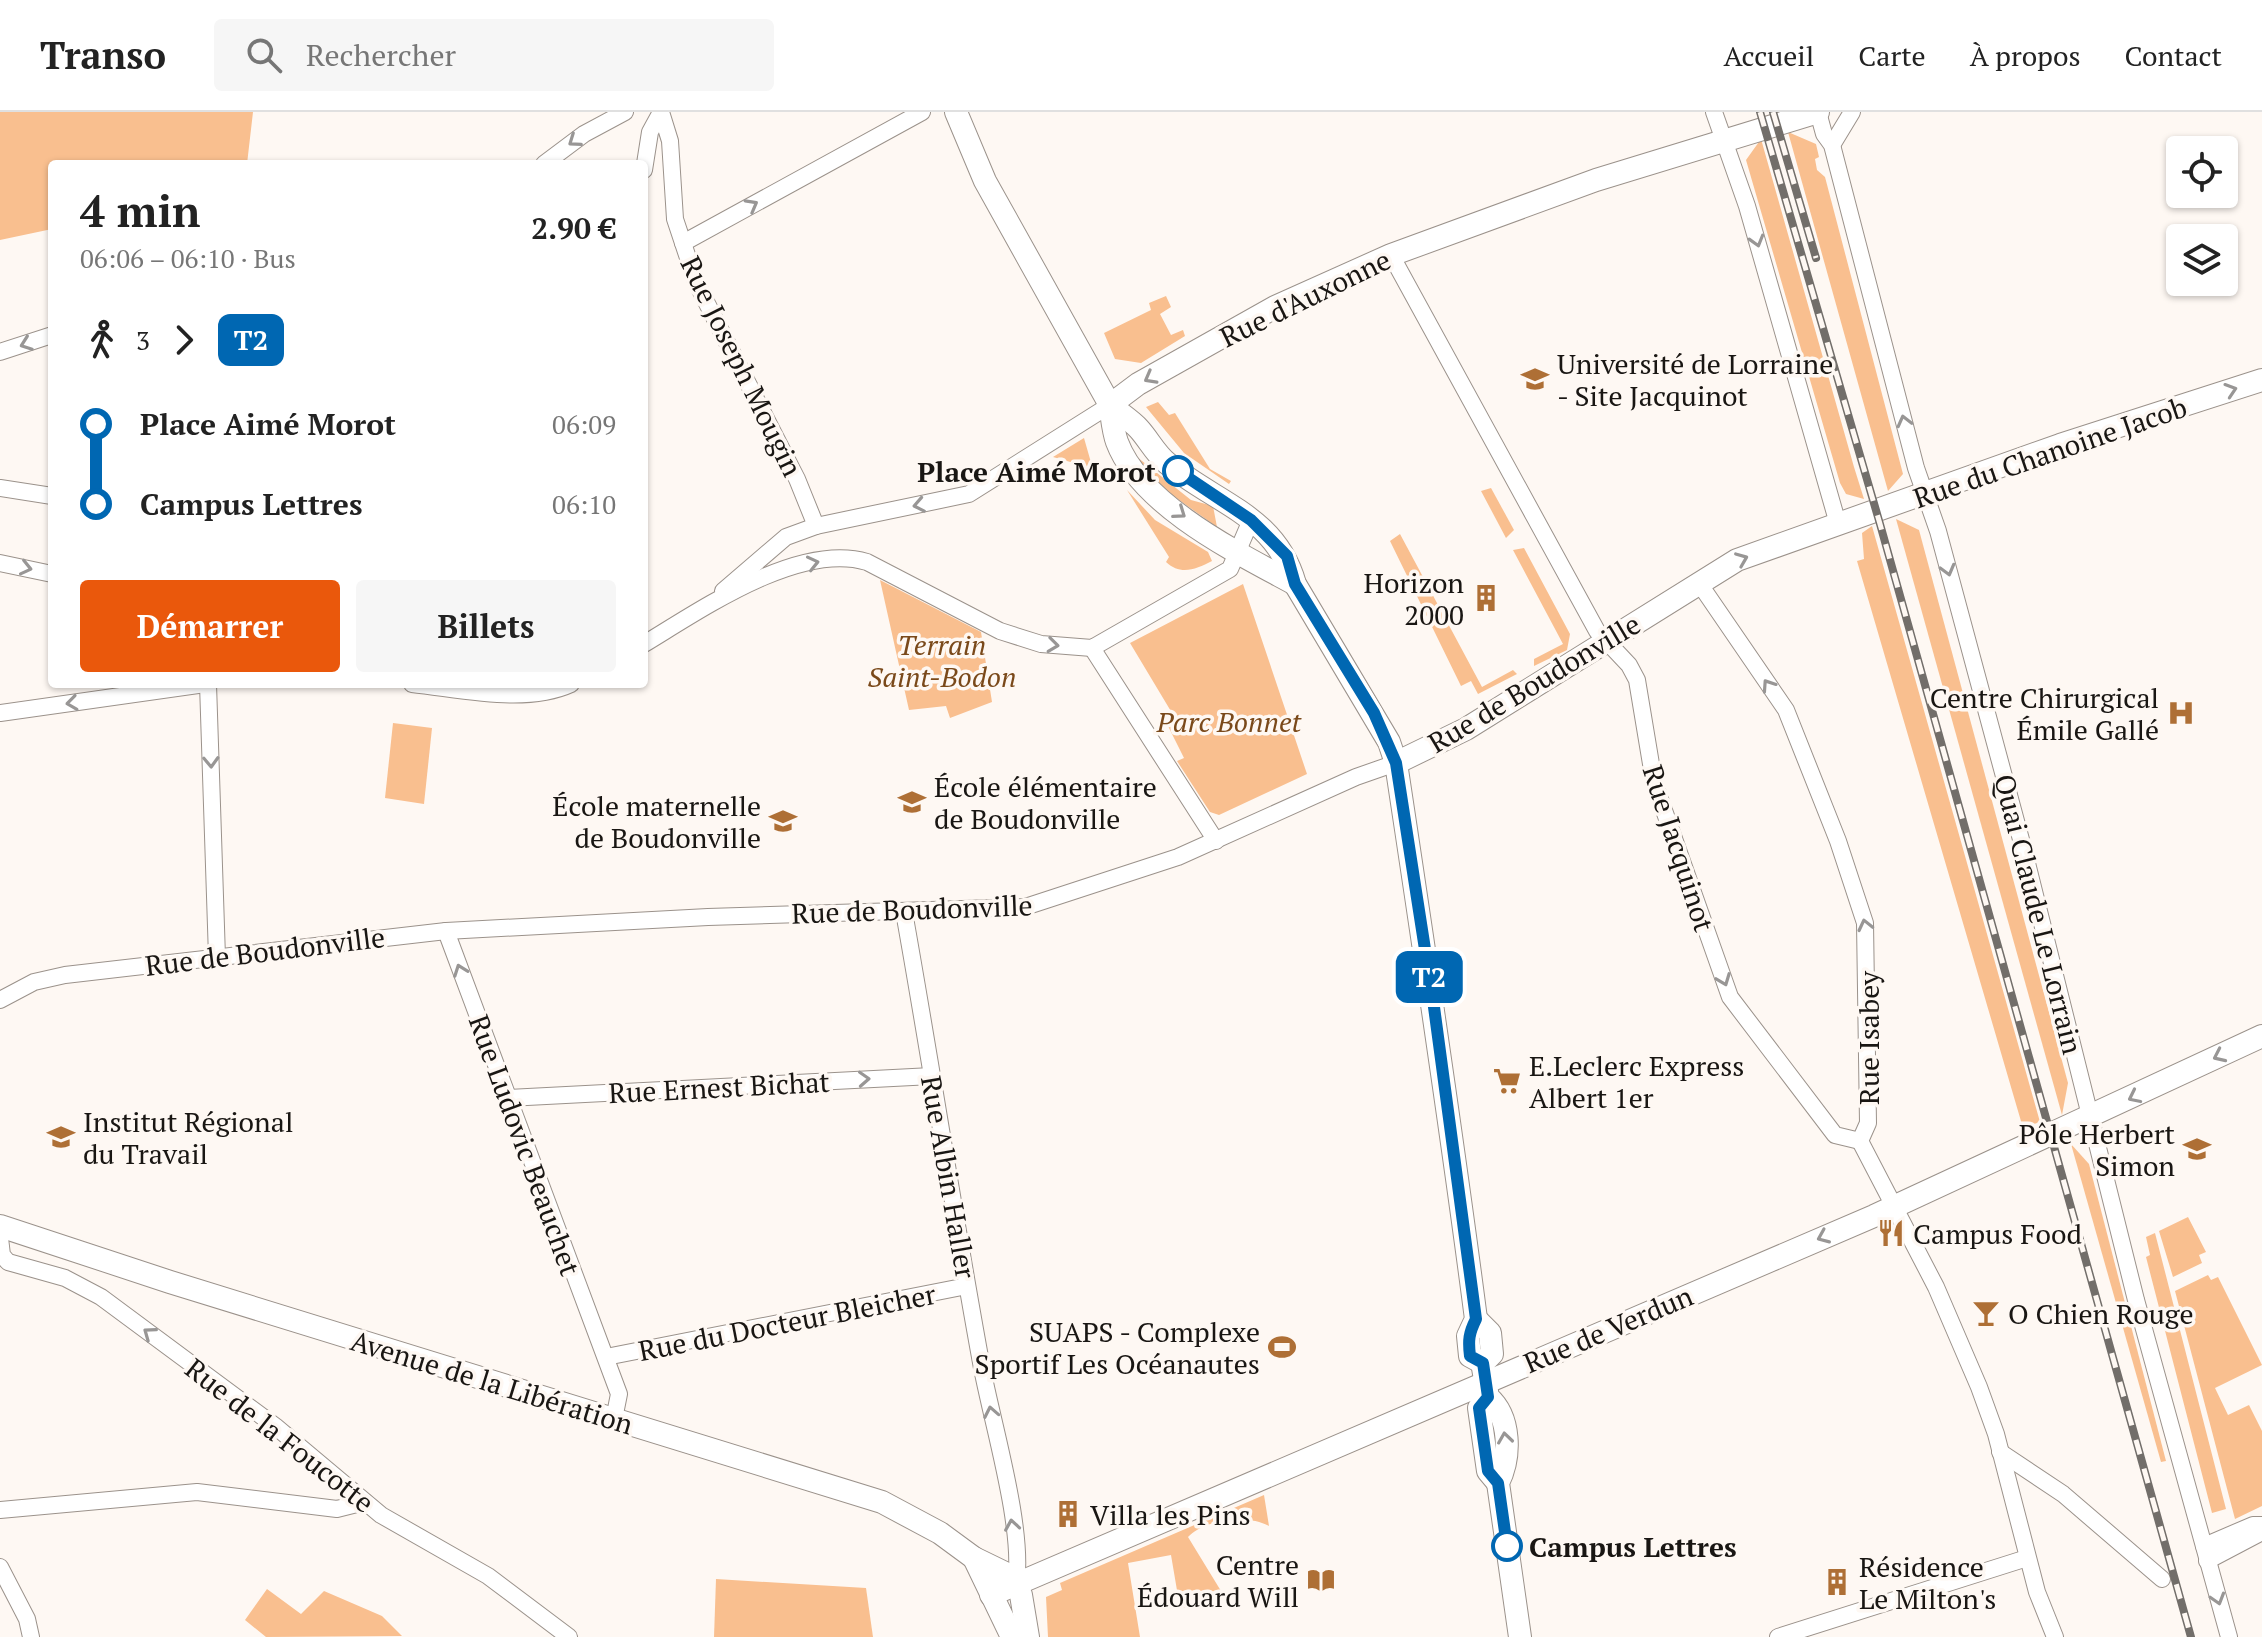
<!DOCTYPE html>
<html lang="fr">
<head>
<meta charset="utf-8">
<style>
	:root { --surface:#fff; --page:#f6f6f6; --text:#222; --muted:#767676; --line:#e0e0e0; --accent:#ea580c }
	body { margin:0; font-family:"PT Serif",serif; background:var(--page); color:var(--text); height:100vh; display:flex; flex-direction:column; font-size:30px; white-space:nowrap }
	* { box-sizing:border-box; margin:0 }
	p { font-size:26px; color:var(--muted) }
	.icon { flex:none; width:44px; height:44px; fill:none; stroke:currentColor; stroke-width:2; stroke-linecap:round; stroke-linejoin:round }
	.map { position:relative; flex:1; overflow:hidden }
	.drawer { position:absolute; left:48px; top:48px; width:600px; height:528px; display:flex; flex-direction:column; background:var(--surface); border-radius:8px; box-shadow:0 2px 6px #0004 }
	.drawer>* { flex:none }
	.badge { padding:0 16px; border-radius:12px; font-size:28px; line-height:52px }
	.buttons { position:absolute; left:2166px; top:24px; display:grid; gap:16px }
	.buttons a { display:grid; place-items:center; width:72px; height:72px; border-radius:8px; background:var(--surface); box-shadow:0 2px 6px #0004; font-size:40px }
	.map>.badge { position:absolute; translate:-50% -50%; box-shadow:0 0 0 4px #fff }
	.legs { display:flex; align-items:center; gap:12px; height:88px; padding:0 32px; font-size:26px }
	.legs p { margin-inline-start:auto }
	.overview { display:flex; align-items:center; justify-content:space-between; height:136px; padding:0 32px }
	h1 { font-size:44px; font-weight:700; line-height:60px }
	.primary-button { display:flex; gap:16px; margin-top:auto; padding:16px 32px }
	.primary-button a { flex:1; height:92px; border-radius:8px; background:var(--accent); color:#fff; font-size:32px; font-weight:700; line-height:92px; text-align:center }
	.primary-button a+a { background:var(--page); color:var(--text) }
	ul { padding:0 32px; list-style:none }
	li { display:flex; align-items:center; gap:28px; height:80px; font-size:30px }
	li i { display:grid; place-items:center; width:12px; height:100%; margin:0 10px; background:currentColor }
	li i::after { content:''; width:20px; height:20px; margin:-10px; border:6px solid; border-radius:50%; background:var(--surface) }
	li p { margin-inline-start:auto }
	li:first-child i { background:linear-gradient(#0000 50%,currentColor 0) }
	li:last-child i { background:linear-gradient(currentColor 50%,#0000 0) }
	header { display:flex; align-items:center; gap:48px; box-sizing:border-box; height:112px; padding:0 40px; background:var(--surface); border-bottom:2px solid var(--line) }
	header strong { font-size:38px }
	nav { display:flex; gap:44px; margin-inline-start:auto; font-size:28px }
	.search { width:560px; height:72px; background:var(--page); display:flex; align-items:center; gap:20px; box-sizing:border-box; padding:0 28px; border-radius:8px; color:var(--muted); font-size:30px }
	.map>svg:first-child { display:block }
</style>
</head>
<body>
<header>
<strong>Transo</strong>
<div class="search"><svg class="icon" aria-label="search" viewBox="0 0 24 24"><circle cx="10" cy="10" r="6"/><path d="M15 15l6 6"/></svg>Rechercher</div>
<nav><a>Accueil</a><a>Carte</a><a>À propos</a><a>Contact</a></nav>
</header>
<div class="map">
<svg width="2262" height="1525" viewBox="0 0 2262 1525">
	<rect width="100%" height="100%" fill="#fef8f3"/>
	<g fill="#f9bf8f">
		<path d="M0,0H253L247,52H52V117L0,128Z"/>
		<path d="M1788,20L1816,32L1819,45L1815,47L1817,58L1825,65L1903,362L1888,379Z"/>
		<path d="M1761,27L1854,355L1864,387L1846,382L1840,371L1746,48Z"/>
		<path d="M1166,184L1171,195L1160,202L1171,223L1183,218L1185,224L1141,251L1115,247L1104,221L1151,198L1149,191Z"/>
		<path d="M1158,290L1169,303L1175,301L1210,357L1231,369L1229,372L1184,341L1146,295Z"/>
		<path d="M1084,326L1094,361H1087L1081,353L1053,345Z"/>
		<path d="M1137,345L1191,388L1213,394L1217,415L1151,368Z"/>
		<path d="M1491,376L1514,418L1506,426L1481,379Z"/>
		<path d="M1127,378L1155,408L1208,440L1212,449C1196,457 1181,464 1166,450L1169,445Z"/>
		<path d="M1896,407L1919,418L2068,971L2062,1003Z"/>
		<path d="M1872,414L2040,1010L2023,1016L1857,449L1864,447L1862,421Z"/>
		<path d="M1400,422L1482,575L1513,558L1517,562L1478,582L1471,569L1461,574L1390,429Z"/>
		<path d="M1524,436L1570,522L1567,538L1534,554V547L1563,532L1513,438Z"/>
		<path d="M880,468L981,520L992,590L950,606L946,594L909,598Z"/>
		<path d="M1243,472L1307,662L1219,703L1210,700L1177,649L1184,646L1164,606L1172,601L1130,531Z"/>
		<path d="M393,611L432,616L424,692L385,686Z"/>
		<path d="M2071,1032L2089,1052L2166,1349L2161,1350Z"/>
		<path d="M2188,1105L2206,1140L2199,1143L2202,1151L2173,1165L2159,1119Z"/>
		<path d="M2155,1121L2226,1397L2212,1401L2146,1145L2150,1143L2146,1125Z"/>
		<path d="M2208,1163L2211,1168L2218,1165L2262,1253L2215,1276L2228,1303L2249,1293L2262,1319V1394L2235,1407L2175,1179Z"/>
		<path d="M1264,1383L1269,1414C1248,1402 1205,1407 1188,1425L1221,1479L1223,1490L1180,1496L1171,1443L1128,1451L1140,1525H1048L1046,1485L1062,1478L1060,1471Z"/>
		<path d="M716,1467L866,1476L873,1525H714Z"/>
		<path d="M267,1477L301,1502L324,1479L382,1504L402,1524L266,1525L245,1508Z"/>
	</g>
	<g fill="none" stroke-linecap="round" stroke-linejoin="round">
		<g stroke="#9b928b" stroke-width="18">
			<g id="street">
				<path d="M661,0L670,29L675,107L696,170L797,367L816,414"/>
				<path d="M1714,0L1747,94L1838,412"/>
				<path d="M1818,0L1824,22L1832,33L1916,356L1938,419L2023,735L2136,1188L2229,1525"/>
				<path d="M1832,33L1852,0"/>
				<path d="M544,52L584,22L625,0"/>
				<path d="M644,58L650,20L661,0"/>
				<path d="M683,131L922,0"/>
				<path d="M1391,143L1597,519L1629,553L1637,568L1654,670L1730,885L1835,1023L1860,1029"/>
				<path d="M0,240L52,223"/>
				<path d="M0,376L52,384"/>
				<path d="M0,451L52,462"/>
				<path d="M1699,471L1786,598L1838,729L1865,811L1868,1011L1860,1029"/>
				<path d="M723,479L786,425L816,414L969,382L1110,293"/>
				<path d="M644,532C699,499 799,429 867,450L1000,519L1041,532L1092,536L1230,457L1251,408"/>
				<path d="M1092,536L1216,729"/>
				<path d="M208,572L217,845"/>
				<path d="M412,572C461,577 525,593 571,572"/>
				<path d="M0,601L205,572"/>
				<path d="M904,800C931,951 954,1104 982,1256C993,1314 1024,1416 1016,1471"/>
				<path d="M446,819L619,1282L614,1307"/>
				<path d="M0,888L34,870L65,863L446,819L708,805L1025,795L1178,745L1356,665L1396,651"/>
				<path d="M506,986L932,964"/>
				<path d="M1860,1029L1936,1175L1979,1275L1996,1322L2037,1480L2055,1525"/>
				<path d="M0,1126L2,1143L8,1150L65,1166L101,1185L275,1314L381,1403L488,1464L569,1525"/>
				<path d="M606,1245L967,1174"/>
				<path d="M2000,1340L2063,1382L2162,1467"/>
				<path d="M0,1398L197,1380L337,1397L365,1390"/>
				<path d="M2204,1434L2253,1413H2262"/>
				<path d="M2207,1449L2262,1420"/>
				<path d="M0,1455L27,1507L31,1525"/>
				<path d="M1778,1525L2027,1446"/>
			</g>
		</g>
		<g stroke="#9b928b" stroke-width="24">
			<g id="secondary">
				<path d="M956,0L985,69L1110,293C1112,305 1113,319 1117,330C1141,394 1238,441 1295,472"/>
				<path d="M1110,293C1119,301 1131,308 1139,317C1149,328 1155,341 1167,351C1217,392 1276,404 1295,472L1389,630L1396,651C1424,836 1452,1021 1476,1207L1468,1224L1470,1244L1483,1251"/>
				<path d="M1110,293L1138,272L1275,195L1391,143L1596,68L1818,0"/>
				<path d="M1396,651L1466,617L1737,448L2060,333L2262,268"/>
				<path d="M0,1114L170,1170L882,1390L940,1421L974,1446L1011,1464L1021,1483L1028,1525"/>
				<path d="M1476,1207L1490,1221L1492,1242L1483,1251"/>
				<path d="M1483,1256L1488,1285C1511,1305 1511,1345 1498,1371L1520,1525"/>
				<path d="M1488,1285L1479,1296L1488,1359L1498,1371"/>
				<path d="M974,1446L1012,1525"/>
				<path d="M991,1483L1874,1104L2262,924"/>
			</g>
		</g>
		<use href="#street" stroke="#fff" stroke-width="16"/>
		<use href="#secondary" stroke="#fff" stroke-width="22"/>
		<g stroke="#726e6a" stroke-width="8">
			<g id="rail">
				<path d="M1760,0L1880,412L2191,1525"/>
				<path d="M1773,0L1816,146"/>
			</g>
		</g>
		<use href="#rail" stroke="#fef8f3" stroke-width="5" stroke-dasharray="15" stroke-linecap="butt"/>
	</g>
	<defs><path id="oneway-chevron" d="M-2-3.5L2.5 0L-2 3.5" fill="none" stroke-width="1.6" stroke-linecap="round" stroke-linejoin="round" transform="scale(2)"/></defs>
	<g stroke="#989695">
		<use href="#oneway-chevron" transform="translate(574 29) rotate(145)"/>
		<use href="#oneway-chevron" transform="translate(752 93) rotate(-29)"/>
		<use href="#oneway-chevron" transform="translate(1757 129) rotate(74)"/>
		<use href="#oneway-chevron" transform="translate(26 232) rotate(160)"/>
		<use href="#oneway-chevron" transform="translate(1150 266) rotate(151)"/>
		<use href="#oneway-chevron" transform="translate(2231 278) rotate(-18)"/>
		<use href="#oneway-chevron" transform="translate(1904 309) rotate(-104)"/>
		<use href="#oneway-chevron" transform="translate(919 393) rotate(169)"/>
		<use href="#oneway-chevron" transform="translate(1180 401) rotate(35)"/>
		<use href="#oneway-chevron" transform="translate(1742 447) rotate(-22)"/>
		<use href="#oneway-chevron" transform="translate(813 451) rotate(-13)"/>
		<use href="#oneway-chevron" transform="translate(26 456) rotate(13)"/>
		<use href="#oneway-chevron" transform="translate(1948 458) rotate(75)"/>
		<use href="#oneway-chevron" transform="translate(1053 533) rotate(7)"/>
		<use href="#oneway-chevron" transform="translate(1768 573) rotate(-124)"/>
		<use href="#oneway-chevron" transform="translate(72 591) rotate(172)"/>
		<use href="#oneway-chevron" transform="translate(211 650) rotate(88)"/>
		<use href="#oneway-chevron" transform="translate(1865 813) rotate(-103)"/>
		<use href="#oneway-chevron" transform="translate(460 858) rotate(-110)"/>
		<use href="#oneway-chevron" transform="translate(1724 868) rotate(69)"/>
		<use href="#oneway-chevron" transform="translate(2219 944) rotate(155)"/>
		<use href="#oneway-chevron" transform="translate(864 967) rotate(-3)"/>
		<use href="#oneway-chevron" transform="translate(2134 985) rotate(154)"/>
		<use href="#oneway-chevron" transform="translate(1823 1125) rotate(157)"/>
		<use href="#oneway-chevron" transform="translate(149 1221) rotate(-144)"/>
		<use href="#oneway-chevron" transform="translate(991 1300) rotate(-101)"/>
		<use href="#oneway-chevron" transform="translate(1505 1326) rotate(-98)"/>
		<use href="#oneway-chevron" transform="translate(1012 1413) rotate(-99)"/>
		<use href="#oneway-chevron" transform="translate(2218 1487) rotate(73)"/>
	</g>
	<g fill="none" stroke-linecap="round" stroke-linejoin="round">
		<g stroke="#fff" stroke-width="18">
			<path id="line-1" d="M1178,359L1251,408L1287,444L1295,472L1374,601L1396,651L1434,895L1476,1207C1469,1221 1468,1228 1470,1244L1483,1251L1488,1285L1479,1296L1488,1359L1498,1371L1507,1434"/>
		</g>
		<use href="#line-1" stroke="#0067b2" stroke-width="12"/>
	</g>
	<defs>
		<g id="university-bare" transform="scale(2.16)"><path d="M0-5L7-2L0 1L-7-2ZM-4 1L0 2.5L4 1V4Q0 6-4 4Z" fill="#ae6f35" stroke="#fef8f3" stroke-width="2.5" paint-order="stroke"/></g>
		<g id="building-bare" transform="scale(2.16)"><path d="M-4-6H4V6H1V3H-1V6H-4ZM-2.5-4.3h1.7v1.8h-1.7ZM.8-4.3h1.7v1.8H.8ZM-2.5-1h1.7V.8h-1.7ZM.8-1h1.7V.8H.8Z" fill="#ae6f35" stroke="#fef8f3" stroke-width="2.5" paint-order="stroke"/></g>
		<g id="hospital-bare" transform="scale(2.16)"><path d="M-5-5h3v3.5h4V-5h3V5h-3V1.5h-4V5h-3Z" fill="#ae6f35" stroke="#fef8f3" stroke-width="2.5" paint-order="stroke"/></g>
		<g id="school-bare" transform="scale(2.16)"><path d="M0-5L7-2L0 1L-7-2ZM-4 1L0 2.5L4 1V4Q0 6-4 4Z" fill="#ae6f35" stroke="#fef8f3" stroke-width="2.5" paint-order="stroke"/></g>
		<g id="supermarket-bare" transform="scale(2.16)"><path d="M-6-5.5h2.5l.6 2H6L4.5 2H-2.5L-4.4-4H-6ZM-1.5 3.2a1.3 1.3 0 1 0 .1 0ZM3 3.2a1.3 1.3 0 1 0 .1 0Z" fill="#ae6f35" stroke="#fef8f3" stroke-width="2.5" paint-order="stroke"/></g>
		<g id="restaurant-bare" transform="scale(2.16)"><path d="M-5-6h1v4h1v-4h1v4h1v-4h1v5L-1.5 .5V6h-2V.5L-5-1ZM5-6V6H3V1.5H1.5Q1.5-4 5-6Z" fill="#ae6f35" stroke="#fef8f3" stroke-width="2.5" paint-order="stroke"/></g>
		<g id="bar-bare" transform="scale(2.16)"><path d="M-6-5H6L.8 .8V4.5H3.5V6h-7V4.5H-.8V.8Z" fill="#ae6f35" stroke="#fef8f3" stroke-width="2.5" paint-order="stroke"/></g>
		<g id="stadium-bare" transform="scale(2.16)"><path d="M0-5a6.5 5 0 1 0 0 10a6.5 5 0 1 0 0-10ZM-3.5-1.8h7v3.6h-7Z" fill="#ae6f35" stroke="#fef8f3" stroke-width="2.5" paint-order="stroke"/></g>
		<g id="library-bare" transform="scale(2.16)"><path d="M-6-4Q-3-5.5-.7-3.5V5Q-3 3-6 4ZM6-4Q3-5.5 .7-3.5V5Q3 3 6 4Z" fill="#ae6f35" stroke="#fef8f3" stroke-width="2.5" paint-order="stroke"/></g>
	</defs>
	<g fill-rule="evenodd">
		<use href="#university-bare" x="1535" y="267"/>
		<use href="#building-bare" x="1486" y="486"/>
		<use href="#hospital-bare" x="2181" y="601"/>
		<use href="#school-bare" x="912" y="690"/>
		<use href="#school-bare" x="783" y="709"/>
		<use href="#supermarket-bare" x="1507" y="969"/>
		<use href="#university-bare" x="61" y="1025"/>
		<use href="#university-bare" x="2197" y="1037"/>
		<use href="#restaurant-bare" x="1891" y="1121"/>
		<use href="#bar-bare" x="1986" y="1201"/>
		<use href="#stadium-bare" x="1282" y="1235"/>
		<use href="#building-bare" x="1068" y="1402"/>
		<use href="#library-bare" x="1321" y="1468"/>
		<use href="#building-bare" x="1837" y="1470"/>
	</g>
	<g fill="#fff" stroke="#0067b2" stroke-width="4">
		<circle cx="1178" cy="359" r="14"/>
		<circle cx="1507" cy="1434" r="14"/>
	</g>
	<g text-anchor="middle" dominant-baseline="central" stroke-width="7" stroke-linejoin="round" paint-order="stroke">
		<g font-size="28" fill="#191613" stroke="#fef8f3">
			<text transform="translate(1305 186) rotate(-26)">Rue d'Auxonne</text>
			<text transform="translate(742 254) rotate(64)">Rue Joseph Mougin</text>
			<text transform="translate(2050 340) rotate(-19)">Rue du Chanoine Jacob</text>
			<text transform="translate(1534 571) rotate(-31)">Rue de Boudonville</text>
			<text transform="translate(1679 736) rotate(72)">Rue Jacquinot</text>
			<text transform="translate(912 797) rotate(-2)">Rue de Boudonville</text>
			<text transform="translate(2039 802) rotate(76)">Quai Claude Le Lorrain</text>
			<text transform="translate(265 839) rotate(-7)">Rue de Boudonville</text>
			<text transform="translate(1868 926) rotate(-90)">Rue Isabey</text>
			<text transform="translate(719 975) rotate(-3)">Rue Ernest Bichat</text>
			<text transform="translate(525 1033) rotate(70)">Rue Ludovic Beauchet</text>
			<text transform="translate(949 1065) rotate(80)">Rue Albin Haller</text>
			<text transform="translate(787 1210) rotate(-11)">Rue du Docteur Bleicher</text>
			<text transform="translate(1608 1217) rotate(-23)">Rue de Verdun</text>
			<text transform="translate(492 1270) rotate(17)">Avenue de la Libération</text>
			<text transform="translate(280 1323) rotate(38)">Rue de la Foucotte</text>
		</g>
		<g font-size="28" fill="#191613" stroke="#fef8f3" text-anchor="start">
			<text x="1557" y="251">Université de Lorraine<tspan x="1557" dy="32">- Site Jacquinot</tspan></text>
			<text x="1464" y="470" text-anchor="end">Horizon<tspan x="1464" dy="32">2000</tspan></text>
			<text x="2159" y="585" text-anchor="end">Centre Chirurgical<tspan x="2159" dy="32">Émile Gallé</tspan></text>
			<text x="934" y="674">École élémentaire<tspan x="934" dy="32">de Boudonville</tspan></text>
			<text x="761" y="693" text-anchor="end">École maternelle<tspan x="761" dy="32">de Boudonville</tspan></text>
			<text x="1529" y="953">E.Leclerc Express<tspan x="1529" dy="32">Albert 1er</tspan></text>
			<text x="83" y="1009">Institut Régional<tspan x="83" dy="32">du Travail</tspan></text>
			<text x="2175" y="1021" text-anchor="end">Pôle Herbert<tspan x="2175" dy="32">Simon</tspan></text>
			<text x="1913" y="1121">Campus Food</text>
			<text x="2008" y="1201">O Chien Rouge</text>
			<text x="1260" y="1219" text-anchor="end">SUAPS - Complexe<tspan x="1260" dy="32">Sportif Les Océanautes</tspan></text>
			<text x="1090" y="1402">Villa les Pins</text>
			<text x="1299" y="1452" text-anchor="end">Centre<tspan x="1299" dy="32">Édouard Will</tspan></text>
			<text x="1859" y="1454">Résidence<tspan x="1859" dy="32">Le Milton's</tspan></text>
		</g>
		<g font-size="28" font-weight="bold" fill="#191613" stroke="#fef8f3" text-anchor="end">
			<text x="1156" y="359">Place Aimé Morot</text>
			<text x="1529" y="1434" text-anchor="start">Campus Lettres</text>
		</g>
		<g font-size="28" font-style="italic" fill="#7a491a" stroke="#fef8f3">
			<text x="942" y="532">Terrain<tspan x="942" dy="32">Saint-Bodon</tspan></text>
			<text x="1229" y="609">Parc Bonnet</text>
		</g>
	</g>
</svg>
<div class="buttons">
<a><svg class="icon" aria-label="locate" viewBox="0 0 24 24"><circle cx="12" cy="12" r="6"/><path d="M12 2v4M12 18v4M2 12h4M18 12h4"/></svg></a>
<a><svg class="icon" aria-label="layers" viewBox="0 0 24 24"><path d="M12 4l9 5-9 5-9-5zM3 14l9 5 9-5"/></svg></a>
</div>
<b class="badge" style="left:1429px;top:865px;background:#0067b2;color:#fff">T2</b>
<section class="drawer">
<div class="overview"><div><h1>4 min</h1><p>06:06 – 06:10 · Bus</p></div><b>2.90 €</b></div>
<div class="legs"><svg class="icon" aria-label="walk" viewBox="0 0 24 24"><circle cx="13" cy="4" r="2"/><path d="M13 8l-2 6 4 7M11 14l-3 7M7 12l3-4h3l4 4"/></svg>3<svg class="icon" aria-label="forward" viewBox="0 0 24 24"><path d="M9 5l7 7-7 7"/></svg><b class="badge" style="background:#0067b2;color:#fff">T2</b></div>
<ul>
<li><i style="color:#0067b2"></i><b>Place Aimé Morot</b><p>06:09</p></li>
<li><i style="color:#0067b2"></i><b>Campus Lettres</b><p>06:10</p></li>
</ul>
<div class="primary-button"><a>Démarrer</a><a>Billets</a></div>
</section>
</div>
</body>
</html>
